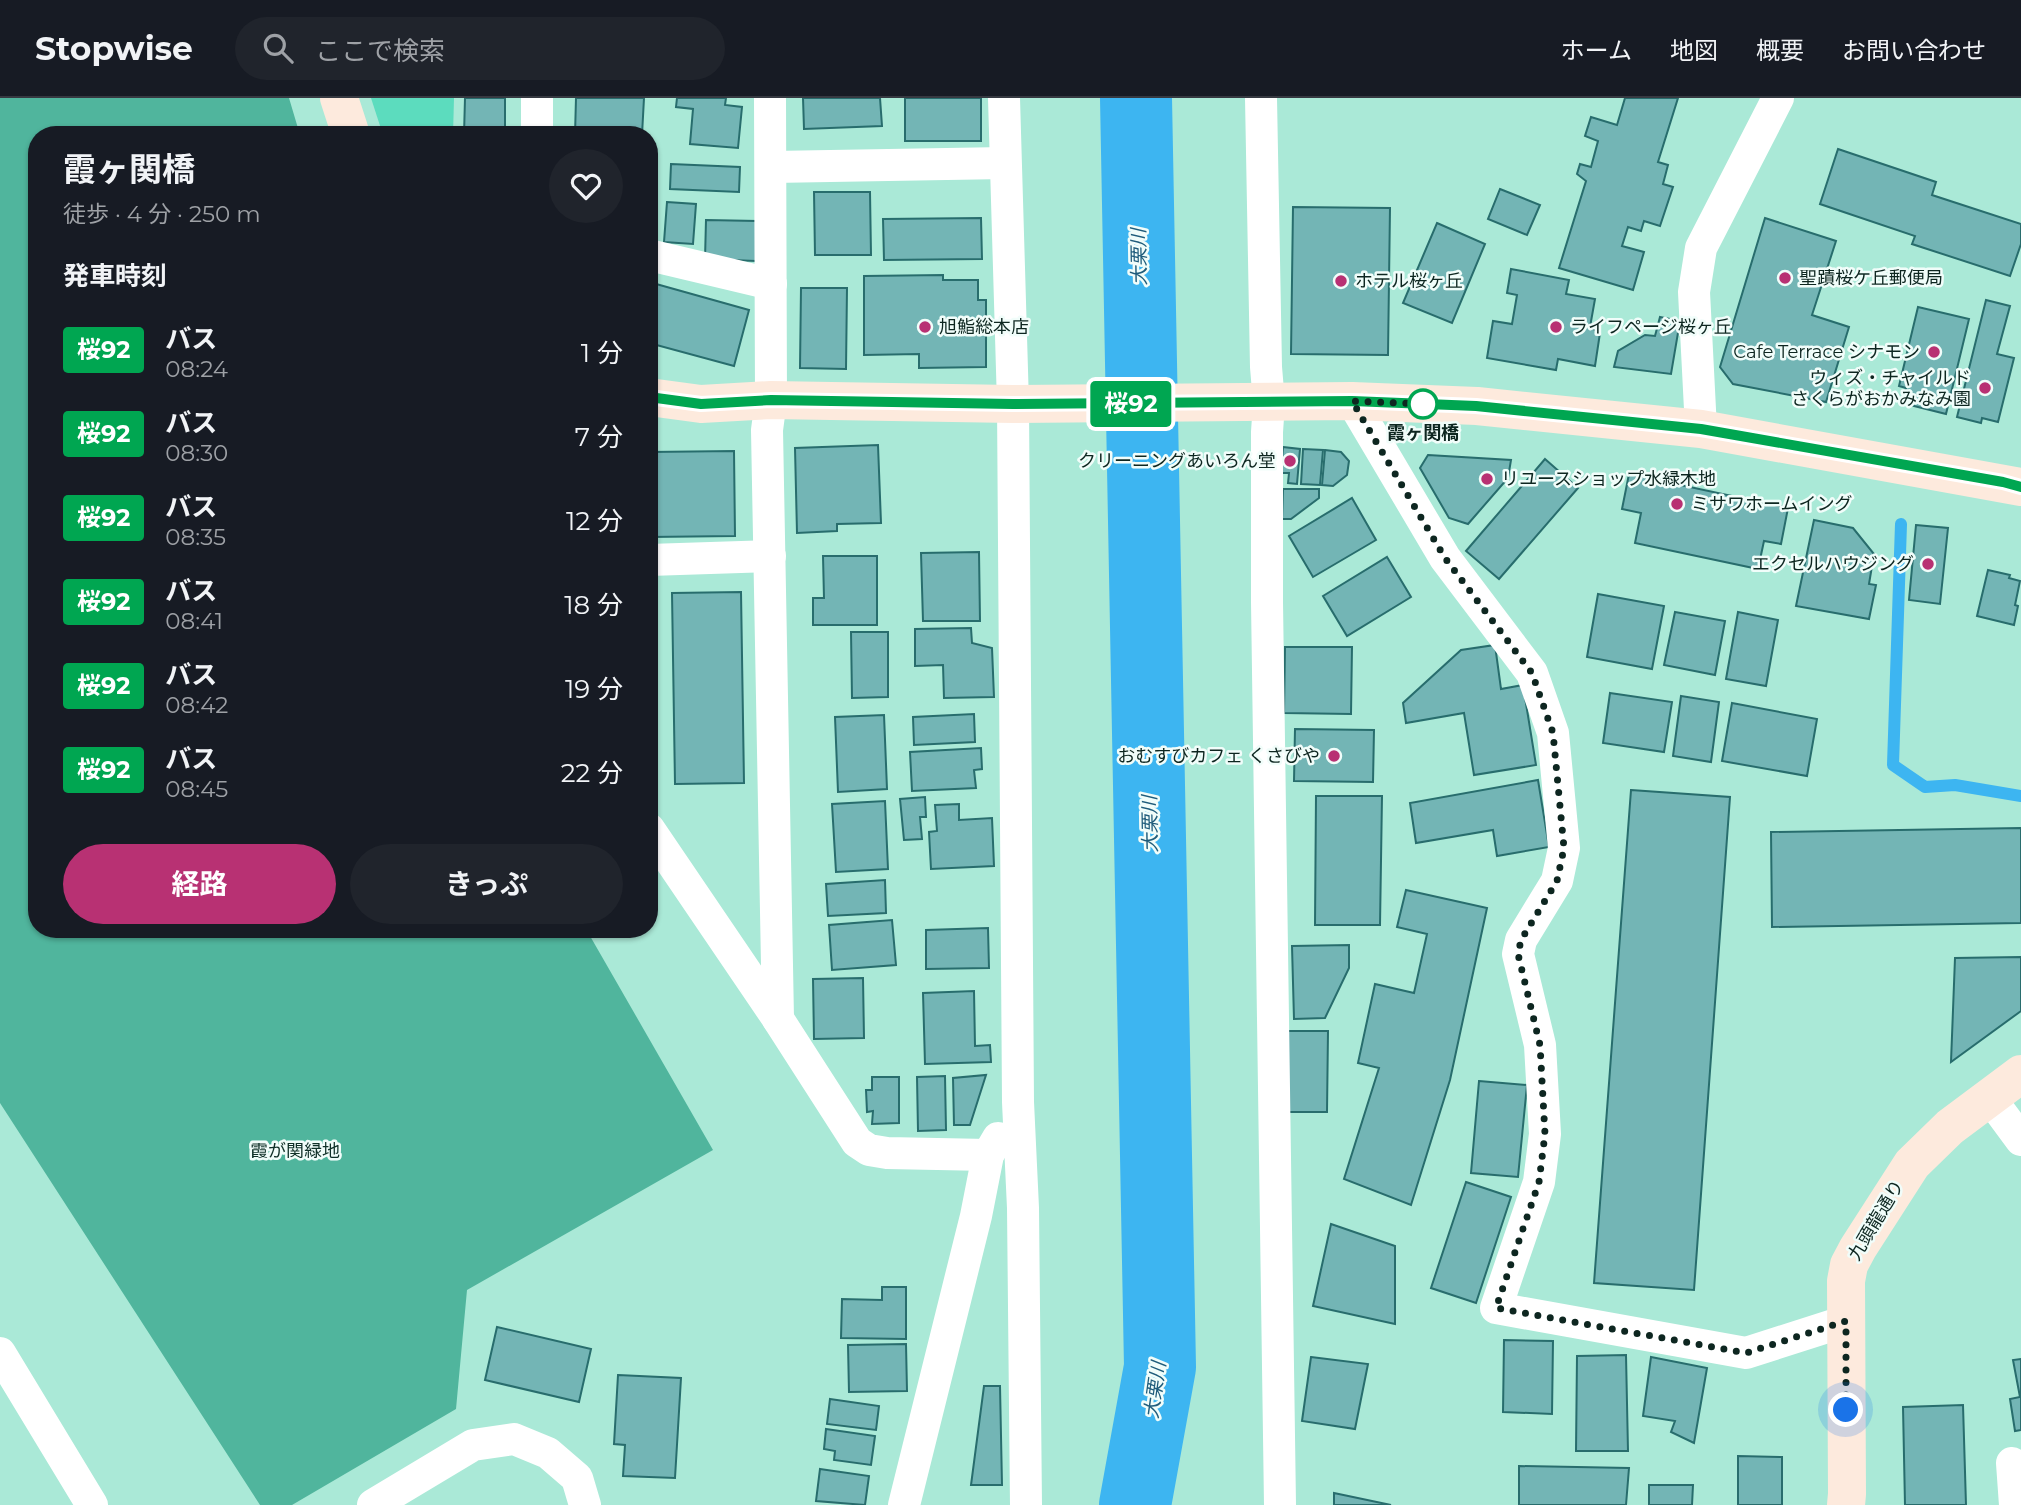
<!DOCTYPE html>
<html lang="ja">
<head>
<meta charset="utf-8">
<style>
	:root { --surface:#171b24; --page:#20242c; --text:#f1f3f6; --muted:#9ea1a6; --line:#363941; --accent:#b83173 }
	body { margin:0; font-family:Montserrat,"Noto Sans JP",sans-serif; background:var(--page); color:var(--text); height:100vh; display:flex; flex-direction:column; font-size:26px; white-space:nowrap }
	* { box-sizing:border-box; margin:0 }
	p { font-size:23px; color:var(--muted) }
	.icon { flex:none; width:38px; height:38px; fill:none; stroke:currentColor; stroke-width:2; stroke-linecap:round; stroke-linejoin:round }
	.map { position:relative; flex:1; overflow:hidden }
	.drawer { position:absolute; left:28px; top:28px; width:630px; height:812px; display:flex; flex-direction:column; background:var(--surface); border-radius:28px; box-shadow:0 2px 5px #0004 }
	.drawer>* { flex:none }
	.badge { padding:0 14px; border-radius:5px; font-size:24px; line-height:46px }
	.you { position:absolute; width:35px; height:35px; margin:-18px; border:5px solid #fff; border-radius:50%; background:#1a73e8; box-shadow:0 0 0 10px #1a73e833 }
	.map>.badge { position:absolute; translate:-50% -50%; box-shadow:0 0 0 4px #fff }
	h2 { padding:0 35px; font-size:26px; line-height:63px }
	.round { display:grid; place-items:center; flex:none; width:74px; height:74px; border-radius:37px; background:var(--page) }
	.summary { display:flex; align-items:center; justify-content:space-between; height:119px; padding:0 35px }
	h1 { font-size:33px; font-weight:700; line-height:52px }
	.cta { display:flex; gap:14px; margin-top:auto; padding:14px 35px }
	.cta a { flex:1; height:80px; border-radius:42px; background:var(--accent); color:#fff; font-size:28px; font-weight:700; line-height:80px; text-align:center }
	.cta a+a { background:var(--page); color:var(--text) }
	ul { padding:0; list-style:none }
	li { display:flex; align-items:center; gap:21px; height:84px; padding:0 35px }
	li div { flex:1 }
	li b { display:block; font-size:26px }
	li em { font-style:normal }
	li .badge { min-width:77px; font-weight:700; text-align:center }
	header { display:flex; align-items:center; gap:42px; box-sizing:border-box; height:98px; padding:0 35px; background:var(--surface); border-bottom:2px solid var(--line) }
	header strong { font-size:33px }
	nav { display:flex; gap:38px; margin-inline-start:auto; font-size:24px }
	.search { width:490px; height:63px; background:var(--page); display:flex; align-items:center; gap:18px; box-sizing:border-box; padding:0 24px; border-radius:38px; color:var(--muted); font-size:26px }
	.map>svg:first-child { display:block }
</style>
</head>
<body>
<header>
<strong>Stopwise</strong>
<div class="search"><svg class="icon" aria-label="search" viewBox="0 0 24 24"><circle cx="10" cy="10" r="6"/><path d="M15 15l6 6"/></svg>ここで検索</div>
<nav><a>ホーム</a><a>地図</a><a>概要</a><a>お問い合わせ</a></nav>
</header>
<div class="map">
<svg width="2021" height="1407" viewBox="0 0 2021 1407">
	<rect width="100%" height="100%" fill="#aae9d7"/>
	<path fill="#5cdcbe" d="M371,0H454L453,37H383Z"/>
	<path fill="#50b59d" d="M0,0H289L300,37H37V831H586L713,1052L467,1192L456,1311L292,1407H260L0,1005Z"/>
	<g fill="none" stroke-linecap="round" stroke-linejoin="round">
		<path stroke="#3db5f1" stroke-width="12" d="M1901,426L1893,667L1925,689L1955,687L2021,698"/>
		<path stroke="#3db5f1" stroke-width="72" d="M1135,1407L1160,1269L1136,0"/>
	</g>
	<g fill="#73b5b5" stroke="#286d6d" stroke-width="2">
		<path d="M465,0H505V37H464Z"/>
		<path d="M576,0H644L642,37H575Z"/>
		<path d="M677,0H726L725,7L742,9L738,50L690,46L693,11L676,9Z"/>
		<path d="M803,0H880L882,28L804,31Z"/>
		<rect x="905" y="0" width="76" height="43"/>
		<path d="M1625,0H1678L1658,64L1668,67L1663,86L1673,89L1660,128L1644,123L1641,133L1628,129L1622,148L1644,154L1633,192L1559,170L1586,83L1577,76L1580,66L1591,69L1598,43L1585,38L1591,19L1617,27Z"/>
		<path d="M1838,51L1936,84L1932,97L2021,126V146L2010,178L1912,146L1915,138L1820,106Z"/>
		<path d="M671,66L740,69L739,94L670,91Z"/>
		<path d="M1500,91L1540,107L1527,137L1488,121Z"/>
		<path d="M814,94H870L871,157H815Z"/>
		<path d="M667,104L696,106L693,146L664,144Z"/>
		<path d="M1293,109L1390,110L1388,257L1291,256Z"/>
		<path d="M981,120L982,161L884,162L883,121Z"/>
		<path d="M1765,120L1836,143L1812,217L1849,229L1826,304L1733,286L1720,269Z"/>
		<path d="M706,122L757,123L756,163L705,161Z"/>
		<path d="M1437,125L1485,146L1452,225L1403,205Z"/>
		<path d="M1511,171L1569,182L1566,196L1595,201L1590,229L1600,235L1595,268L1558,261L1556,272L1487,260L1493,223L1512,226L1517,197L1507,195Z"/>
		<path d="M943,177V182H978V202H986V269L919,270V256L864,257V178Z"/>
		<path d="M649,184L749,212L734,268L649,245Z"/>
		<path d="M801,190H847L846,271L800,270Z"/>
		<path d="M1986,202L2010,208L1997,256L2014,260L1998,324L1982,320L1981,325L1957,319Z"/>
		<path d="M1918,209L1969,221L1946,316L1902,305L1906,290L1899,288Z"/>
		<path d="M1660,219L1680,223L1671,276L1614,269L1618,253L1645,237L1655,238Z"/>
		<path d="M878,347L881,425L837,426V433L797,435L795,350Z"/>
		<path d="M1283,349L1300,351L1297,386L1288,385L1289,375H1281Z"/>
		<path d="M1303,351L1323,352L1320,387L1301,386Z"/>
		<path d="M1325,352L1341,354L1349,363L1347,377L1333,388L1322,387Z"/>
		<path d="M734,353L735,438L649,439V354Z"/>
		<path d="M1428,357L1511,362L1508,380L1468,426L1449,420L1420,370Z"/>
		<path d="M1545,361L1578,390L1499,481L1466,453Z"/>
		<path d="M1629,376L1788,410L1781,446L1764,443L1758,471L1635,445L1641,415L1622,411Z"/>
		<path d="M1283,391H1319V400L1291,421H1282Z"/>
		<path d="M1352,400L1376,442L1313,479L1289,438Z"/>
		<path d="M1814,422L1853,430L1874,456L1869,486L1876,487L1869,521L1796,508Z"/>
		<path d="M1916,427L1948,430L1940,506L1909,502Z"/>
		<path d="M979,454L980,523H923L921,455Z"/>
		<path d="M823,458H877V527H813V500H824Z"/>
		<path d="M1387,459L1411,499L1347,538L1323,498Z"/>
		<path d="M1988,472L2010,477L2009,480L2020,483L2015,507L2018,508L2014,527L1977,518Z"/>
		<path d="M741,494L744,685L675,686L672,495Z"/>
		<path d="M1598,496L1664,508L1652,571L1587,559Z"/>
		<path d="M1675,514L1725,523L1715,577L1664,567Z"/>
		<path d="M1738,514L1778,522L1766,588L1726,581Z"/>
		<path d="M971,530L972,545L992,550L994,599L944,600L943,567L915,568V531Z"/>
		<path d="M851,534H888V599L852,600Z"/>
		<path d="M1495,547L1501,591L1523,587L1536,667L1474,677L1464,615L1406,625L1403,605L1461,552Z"/>
		<path d="M1285,549H1352L1351,616L1284,615Z"/>
		<path d="M1610,595L1672,604L1664,654L1603,645Z"/>
		<path d="M1681,598L1719,604L1711,664L1673,658Z"/>
		<path d="M1732,605L1817,621L1807,678L1722,663Z"/>
		<path d="M974,616L975,644L914,647L913,619Z"/>
		<path d="M884,617L887,691L838,694L835,619Z"/>
		<path d="M1295,631L1374,632L1373,684L1294,683Z"/>
		<path d="M981,650L982,671L974,672L976,690L912,693L910,654Z"/>
		<path d="M1538,682L1549,749L1497,758L1493,732L1416,745L1410,705Z"/>
		<path d="M1631,692L1730,699L1694,1192L1594,1185Z"/>
		<path d="M1316,698H1382L1380,827H1315Z"/>
		<path d="M925,699L926,719H920L922,741L904,742L900,701Z"/>
		<path d="M885,703L888,771L836,774L832,706Z"/>
		<path d="M959,706V722L992,720L994,768L931,771L929,734L937,733L935,707Z"/>
		<path d="M2021,730V825L1772,829L1771,734Z"/>
		<path d="M885,782L886,815L828,818L826,786Z"/>
		<path d="M1406,792L1487,810L1450,982L1411,1107L1344,1081L1379,970L1358,965L1375,886L1414,895L1427,836L1397,829Z"/>
		<path d="M892,822L896,867L832,872L829,827Z"/>
		<path d="M988,830L989,870L926,871V832Z"/>
		<path d="M1349,847V870L1325,920L1294,921L1292,848Z"/>
		<path d="M2021,859V913L1951,964L1955,860Z"/>
		<path d="M863,880L864,940L814,941L813,881Z"/>
		<path d="M974,893L975,948L990,947L991,964L925,966L923,895Z"/>
		<path d="M1288,933H1328L1327,1014H1287Z"/>
		<path d="M986,977L970,1027H954L953,980Z"/>
		<path d="M945,978L946,1032L918,1033L917,979Z"/>
		<path d="M872,979H899V1025L872,1026L873,1013L867,1014L866,992H872Z"/>
		<path d="M1479,983L1527,987L1518,1079L1471,1075Z"/>
		<path d="M1466,1084L1511,1099L1476,1205L1431,1190Z"/>
		<path d="M1331,1126L1395,1148V1226L1313,1208Z"/>
		<path d="M882,1189H906V1241L841,1240L842,1201L882,1202Z"/>
		<path d="M497,1229L591,1251L579,1304L485,1282Z"/>
		<path d="M1504,1242L1553,1243L1552,1316L1503,1314Z"/>
		<path d="M906,1246L907,1293L849,1294L848,1247Z"/>
		<path d="M1626,1257L1628,1353H1576L1577,1258Z"/>
		<path d="M1311,1259L1368,1266L1355,1331L1302,1323Z"/>
		<path d="M1651,1259L1707,1270L1694,1345L1671,1334L1675,1323L1643,1318Z"/>
		<path d="M2021,1261V1332L2015,1333L2010,1301L2020,1299L2013,1262Z"/>
		<path d="M618,1277L681,1280L675,1380L623,1378L625,1347L614,1346Z"/>
		<path d="M984,1288H1000L1002,1387H971Z"/>
		<path d="M830,1301L879,1308L876,1332L827,1326Z"/>
		<path d="M1963,1307L1966,1407H1905L1903,1309Z"/>
		<path d="M826,1331L875,1338L871,1367L834,1362L835,1353L824,1351Z"/>
		<path d="M1738,1358L1782,1359V1407H1738Z"/>
		<path d="M1519,1368L1629,1370L1626,1407H1519Z"/>
		<path d="M820,1371L869,1378L865,1407L816,1403Z"/>
		<path d="M1649,1387H1693L1692,1407H1649Z"/>
		<path d="M1334,1395L1391,1407H1334Z"/>
	</g>
	<g fill="none" stroke-linecap="round" stroke-linejoin="round">
		<g stroke="#fff" stroke-width="32">
			<path d="M770,0L771,302L767,332L778,921"/>
			<path d="M1004,0L1013,306L1018,1004L1023,1110L1026,1407"/>
			<path d="M1261,0L1266,269L1269,305L1267,334V504L1280,1407"/>
			<path d="M537,37V0"/>
			<path d="M772,69L1005,65"/>
			<path d="M649,157L771,186"/>
			<path d="M1352,303L1445,460L1532,575L1553,635L1564,750L1557,783L1521,842L1518,856L1540,947L1545,1036L1539,1084L1496,1210L1746,1255L1846,1223"/>
			<path d="M1701,331L1694,194L1701,150L1778,0"/>
			<path d="M649,462L770,458"/>
			<path d="M649,731L778,921L857,1044L869,1052L887,1055L988,1057"/>
			<path d="M1990,1000L2021,1042"/>
			<path d="M0,1255L92,1407"/>
			<path d="M2012,1365L2015,1407"/>
			<path d="M373,1407L473,1347L514,1341L548,1355L577,1380L585,1407"/>
			<path d="M904,1407L976,1118L988,1057L998,1040"/>
		</g>
		<g stroke="#fdeadd" stroke-width="38">
			<path d="M339,0L351,37"/>
			<path d="M649,299L701,306L771,302L1013,306L1352,303L1477,308L1701,331L2021,389"/>
			<path d="M1846,1407L1847,1396L1846,1183L1849,1167L1858,1150L1912,1066L1950,1029L2021,976"/>
		</g>
	</g>
	<g fill="none" stroke-linecap="round" stroke-linejoin="round">
		<g stroke="#fff" stroke-width="16">
			<path id="line" d="M649,299L701,306L771,302L1013,306L1352,303L1476,308L1701,331L2003,384L2021,389"/>
		</g>
		<use href="#line" stroke="#00a651" stroke-width="10"/>
		<path stroke="#0d2620" stroke-width="7" stroke-dasharray="0 12.6" d="M1423,306H1427L1352,303L1445,460L1532,575L1553,635L1564,750L1557,783L1521,842L1518,856L1540,947L1545,1036L1539,1084L1496,1210L1746,1255L1846,1223V1312"/>
	</g>
	<g fill="#b83173" stroke="#f1fdfa" stroke-width="2.5">
		<circle cx="1785" cy="180" r="7"/>
		<circle cx="1341" cy="183" r="7"/>
		<circle cx="925" cy="229" r="7"/>
		<circle cx="1556" cy="229" r="7"/>
		<circle cx="1934" cy="254" r="7"/>
		<circle cx="1985" cy="290" r="7"/>
		<circle cx="1290" cy="363" r="7"/>
		<circle cx="1487" cy="381" r="7"/>
		<circle cx="1677" cy="406" r="7"/>
		<circle cx="1928" cy="466" r="7"/>
		<circle cx="1334" cy="658" r="7"/>
	</g>
	<circle fill="#fff" stroke="#00a651" stroke-width="3.5" cx="1423" cy="306" r="14"/>
	<g text-anchor="middle" dominant-baseline="central" stroke-width="5" stroke-linejoin="round" paint-order="stroke">
		<g font-size="18" fill="#0d2620" stroke="#f1fdfa" text-anchor="start">
			<text x="1799" y="180">聖蹟桜ケ丘郵便局</text>
			<text x="1355" y="183">ホテル桜ヶ丘</text>
			<text x="939" y="229">旭鮨総本店</text>
			<text x="1570" y="229">ライフページ桜ヶ丘</text>
			<text x="1920" y="254" text-anchor="end">Cafe Terrace シナモン</text>
			<text x="1971" y="280" text-anchor="end">ウィズ・チャイルド<tspan x="1971" dy="21">さくらがおかみなみ園</tspan></text>
			<text x="1276" y="363" text-anchor="end">クリーニングあいろん堂</text>
			<text x="1501" y="381">リユースショップ水緑木地</text>
			<text x="1691" y="406">ミサワホームイング</text>
			<text x="1914" y="466" text-anchor="end">エクセルハウジング</text>
			<text x="1320" y="658" text-anchor="end">おむすびカフェ くさびや</text>
		</g>
		<g font-size="18" font-weight="bold" fill="#0d2620" stroke="#f1fdfa">
			<text x="1423" y="335">霞ヶ関橋</text>
		</g>
		<g font-size="18" fill="#103028" stroke="#f1fdfa">
			<text x="295" y="1053">霞が関緑地</text>
		</g>
		<g font-size="18" fill="#0d2620" stroke="#f1fdfa">
			<text transform="translate(1876 1122) rotate(-59)">九頭龍通り</text>
		</g>
		<g font-size="19" font-style="italic" fill="#1f5c7b" stroke="#f1fdfa">
			<text transform="translate(1139 159) rotate(-91)">大栗川</text>
			<text transform="translate(1150 726) rotate(-91)">大栗川</text>
			<text transform="translate(1155 1292) rotate(-82)">大栗川</text>
		</g>
	</g>
</svg>
<div class="you" style="left:1846px;top:1312px"></div>
<b class="badge" style="left:1131px;top:306px;background:#00a651;color:#fff">桜92</b>
<section class="drawer">
<div class="summary"><div><h1>霞ヶ関橋</h1><p>徒歩 · 4 分 · 250 m</p></div><a class="round"><svg class="icon" aria-label="heart" viewBox="0 0 24 24"><path d="M12 20l-8-8c-3-5 5-10 8-4 3-6 11-1 8 4z"/></svg></a></div>
<h2>発車時刻</h2>
<ul>
<li><span class="badge" style="background:#00a651;color:#fff">桜92</span><div><b>バス</b><p>08:24</p></div><em>1 分</em></li>
<li><span class="badge" style="background:#00a651;color:#fff">桜92</span><div><b>バス</b><p>08:30</p></div><em>7 分</em></li>
<li><span class="badge" style="background:#00a651;color:#fff">桜92</span><div><b>バス</b><p>08:35</p></div><em>12 分</em></li>
<li><span class="badge" style="background:#00a651;color:#fff">桜92</span><div><b>バス</b><p>08:41</p></div><em>18 分</em></li>
<li><span class="badge" style="background:#00a651;color:#fff">桜92</span><div><b>バス</b><p>08:42</p></div><em>19 分</em></li>
<li><span class="badge" style="background:#00a651;color:#fff">桜92</span><div><b>バス</b><p>08:45</p></div><em>22 分</em></li>
</ul>
<div class="cta"><a>経路</a><a>きっぷ</a></div>
</section>
</div>
</body>
</html>
